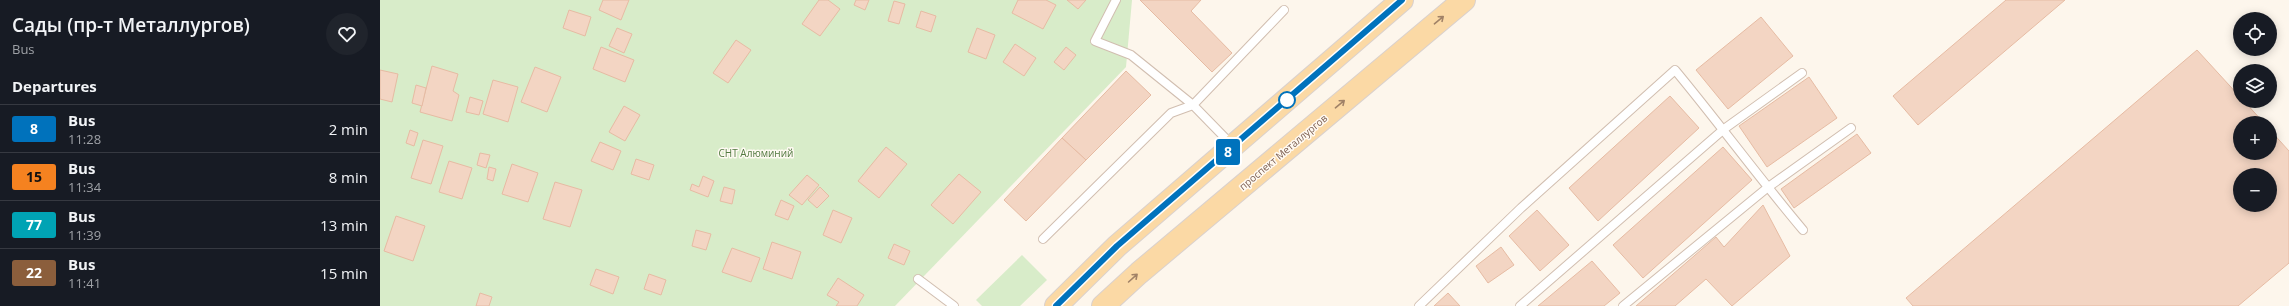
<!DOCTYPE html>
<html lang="en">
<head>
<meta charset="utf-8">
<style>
	:root { --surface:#171b24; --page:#20242c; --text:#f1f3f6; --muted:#9ea1a6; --line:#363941 }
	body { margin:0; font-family:"Open Sans",sans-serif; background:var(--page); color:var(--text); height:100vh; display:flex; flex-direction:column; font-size:15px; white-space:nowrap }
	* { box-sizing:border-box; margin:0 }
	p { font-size:13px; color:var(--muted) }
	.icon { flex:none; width:22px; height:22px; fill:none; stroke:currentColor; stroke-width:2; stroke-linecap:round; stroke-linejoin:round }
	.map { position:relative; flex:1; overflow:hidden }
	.panel { display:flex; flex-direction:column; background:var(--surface); width:380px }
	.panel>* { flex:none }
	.badge { padding:0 8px; border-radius:3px; font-size:14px; line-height:26px }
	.fabs { position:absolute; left:1853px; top:12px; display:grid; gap:8px }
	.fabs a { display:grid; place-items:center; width:44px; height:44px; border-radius:50%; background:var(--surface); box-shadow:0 2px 10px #0003; font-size:20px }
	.map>.badge { position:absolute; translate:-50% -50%; box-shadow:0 0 0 2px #fff }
	h2 { padding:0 12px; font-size:15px; line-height:36px }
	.round { display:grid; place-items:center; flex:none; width:42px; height:42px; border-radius:21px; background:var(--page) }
	.summary { display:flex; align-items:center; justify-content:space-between; height:68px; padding:0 12px }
	h1 { font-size:19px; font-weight:600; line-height:30px }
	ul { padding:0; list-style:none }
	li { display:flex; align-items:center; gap:12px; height:48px; padding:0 12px; border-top:1px solid var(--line) }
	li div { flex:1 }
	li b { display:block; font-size:15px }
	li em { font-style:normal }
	li .badge { min-width:44px; font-weight:700; text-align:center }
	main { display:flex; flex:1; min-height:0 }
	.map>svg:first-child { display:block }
</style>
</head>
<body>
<main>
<section class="panel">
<div class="summary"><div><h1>Сады (пр-т Металлургов)</h1><p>Bus</p></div><a class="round"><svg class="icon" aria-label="heart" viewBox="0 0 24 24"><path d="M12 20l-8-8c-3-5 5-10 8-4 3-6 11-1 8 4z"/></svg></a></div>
<h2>Departures</h2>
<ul>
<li><span class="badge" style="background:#0072bc;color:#fff">8</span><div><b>Bus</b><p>11:28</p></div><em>2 min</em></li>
<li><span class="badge" style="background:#f58220;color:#111">15</span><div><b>Bus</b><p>11:34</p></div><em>8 min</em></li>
<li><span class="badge" style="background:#00a3b4;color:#fff">77</span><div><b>Bus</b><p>11:39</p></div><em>13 min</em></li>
<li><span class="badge" style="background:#8b5e3c;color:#fff">22</span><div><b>Bus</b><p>11:41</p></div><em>15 min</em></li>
</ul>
</section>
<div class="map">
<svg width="1909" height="306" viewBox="0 0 1909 306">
	<rect width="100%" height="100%" fill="#fdf6ec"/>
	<g fill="#d8ecc9">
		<path d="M0,0H752L746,67L515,306H0Z"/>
		<path d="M642,255L667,280L640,306H602L596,300Z"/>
	</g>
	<g fill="#f3d5c3" stroke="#e6bba3" fill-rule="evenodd">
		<path d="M223,0H249L241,20L219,10Z"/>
		<path d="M439,0H448L460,9L440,36L422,24Z"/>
		<path d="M476,0H489L485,10L474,5Z"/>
		<path d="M638,0H666L676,5L663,29L632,13Z"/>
		<path d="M687,0H706L698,9Z"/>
		<path d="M760,0H821L811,11L852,53L832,72Z"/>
		<path d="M1626,0H1685L1538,125L1513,96Z"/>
		<path d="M514,1L525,4L519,24L508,21Z"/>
		<path d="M189,10L211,17L205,36L183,28Z"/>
		<path d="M541,11L556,16L551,32L536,27Z"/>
		<path d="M1381,17L1413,56L1348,109L1316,70Z"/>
		<path d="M237,28L252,34L244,53L229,46Z"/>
		<path d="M597,28L615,35L606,59L588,52Z"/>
		<path d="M356,40L371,50L348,83L333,73Z"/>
		<path d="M635,44L656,58L644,76L623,62Z"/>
		<path d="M221,47L254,60L245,82L213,69Z"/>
		<path d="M686,47L696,55L684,70L674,62Z"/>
		<path d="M1817,50L1860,97V101H1864L1884,123H1860V153H1890V130L1909,151V263L1858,306H1533L1526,298ZM1860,175H1890V205H1860Z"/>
		<path d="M52,66L78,74L73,91L79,95L72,121L40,112Z"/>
		<path d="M155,67L181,77L167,112L141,102Z"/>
		<path d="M0,70L18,74L12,102L0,99Z"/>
		<path d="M746,71L771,95L706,160L682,138Z"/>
		<path d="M1429,77L1457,118L1387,167L1359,126Z"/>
		<path d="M113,80L138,87L128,122L103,114Z"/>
		<path d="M36,85L46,88L42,106L32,103Z"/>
		<path d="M1290,96L1319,128L1218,221L1189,188Z"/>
		<path d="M90,97L103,101L99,115L86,112Z"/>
		<path d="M244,106L260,115L245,141L229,132Z"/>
		<path d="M30,130L38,133L34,146L26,143Z"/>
		<path d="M1477,134L1491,153L1414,208L1401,189Z"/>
		<path d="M682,138L706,160L646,221L624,200Z"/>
		<path d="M43,140L63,146L51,184L31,178Z"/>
		<path d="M220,142L241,151L233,170L211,161Z"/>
		<path d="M506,147L527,164L499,198L478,181Z"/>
		<path d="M1343,147L1372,180L1263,278L1233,245Z"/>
		<path d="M100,153L110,155L106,168L97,165Z"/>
		<path d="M256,159L274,165L269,180L251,174Z"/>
		<path d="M69,161L92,168L82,199L59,192Z"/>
		<path d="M132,164L158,173L148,202L122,194Z"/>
		<path d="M109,167L116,169L113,181L107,179Z"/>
		<path d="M579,174L601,192L573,224L551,205Z"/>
		<path d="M427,175L439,185L422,205L409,195Z"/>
		<path d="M323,176L334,181L328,197L310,190L312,184L319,187Z"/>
		<path d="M175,182L202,190L190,227L163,219Z"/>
		<path d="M344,187L355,190L352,204L340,201Z"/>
		<path d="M440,187L449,196L437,208L428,200Z"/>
		<path d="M401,200L414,206L408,220L395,215Z"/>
		<path d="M1383,205L1410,256L1352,306L1326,279L1295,306H1256L1336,237L1344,247Z"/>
		<path d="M453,210L472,218L461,243L443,235Z"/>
		<path d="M1157,210L1189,245L1160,271L1129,236Z"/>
		<path d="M16,216L45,226L33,261L4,251Z"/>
		<path d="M316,230L331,234L326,250L312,246Z"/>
		<path d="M392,242L421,252L412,279L383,269Z"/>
		<path d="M514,244L530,251L524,265L508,258Z"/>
		<path d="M1121,247L1134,265L1108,283L1096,266Z"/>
		<path d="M352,248L380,258L371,282L342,272Z"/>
		<path d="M1212,261L1240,293L1224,306H1158Z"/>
		<path d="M216,269L239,277L233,294L210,285Z"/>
		<path d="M269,274L286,280L281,295L264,289Z"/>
		<path d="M458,278L484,295L477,306H456L459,302L447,295Z"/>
		<path d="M100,293L112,297L109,306H96Z"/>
		<path d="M1068,293L1080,306H1054Z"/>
	</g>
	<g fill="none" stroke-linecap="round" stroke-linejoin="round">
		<g stroke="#d1beb0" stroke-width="10">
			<g id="service">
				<path d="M736,0L715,41L751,55L813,105L853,146"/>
				<path d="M663,239L791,113L813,105L904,10"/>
				<path d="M538,279L574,306"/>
				<path d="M1039,306L1141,208L1295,70C1339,123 1379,178 1423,230"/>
				<path d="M1140,306L1344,129L1422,73"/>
				<path d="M1243,306L1387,188L1471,128"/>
			</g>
		</g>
		<g stroke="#dad1cd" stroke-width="24">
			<g id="primary">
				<path d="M676,306L737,246L1022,0"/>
				<path d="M723,306L759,273L1084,0"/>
			</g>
		</g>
		<use href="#service" stroke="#fff" stroke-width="8"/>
		<use href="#primary" stroke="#fbd9a5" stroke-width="22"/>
	</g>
	<defs><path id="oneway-shaft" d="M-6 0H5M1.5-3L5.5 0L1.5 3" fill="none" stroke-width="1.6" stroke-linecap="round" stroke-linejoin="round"/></defs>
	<g stroke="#a18267">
		<use href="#oneway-shaft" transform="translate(1059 20) rotate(-40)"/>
		<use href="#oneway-shaft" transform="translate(960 104) rotate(-40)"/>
		<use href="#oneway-shaft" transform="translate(753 278) rotate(-42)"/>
	</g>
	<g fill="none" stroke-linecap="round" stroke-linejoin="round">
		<g stroke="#fff" stroke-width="9">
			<path id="line" d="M676,306L737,246L1022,0"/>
		</g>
		<use href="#line" stroke="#0072bc" stroke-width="6"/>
	</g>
	<circle fill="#fff" stroke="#0072bc" stroke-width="2" cx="907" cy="100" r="8"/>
	<g text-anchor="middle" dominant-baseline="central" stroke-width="3" stroke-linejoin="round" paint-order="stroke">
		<g font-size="10" fill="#7a5c4d" stroke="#fffaf3">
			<text transform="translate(903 152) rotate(-40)">проспект Металлургов</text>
		</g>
		<g font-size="10" fill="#537a41" stroke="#fffaf3">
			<text x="376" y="153">СНТ Алюминий</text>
		</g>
	</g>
</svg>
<div class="fabs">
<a><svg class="icon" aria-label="locate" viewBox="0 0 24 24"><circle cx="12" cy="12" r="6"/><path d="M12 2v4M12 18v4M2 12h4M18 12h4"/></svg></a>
<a><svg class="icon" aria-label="layers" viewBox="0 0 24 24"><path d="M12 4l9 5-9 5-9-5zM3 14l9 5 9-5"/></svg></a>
<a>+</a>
<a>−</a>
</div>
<b class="badge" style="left:848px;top:152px;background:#0072bc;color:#fff">8</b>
</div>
</main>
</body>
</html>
